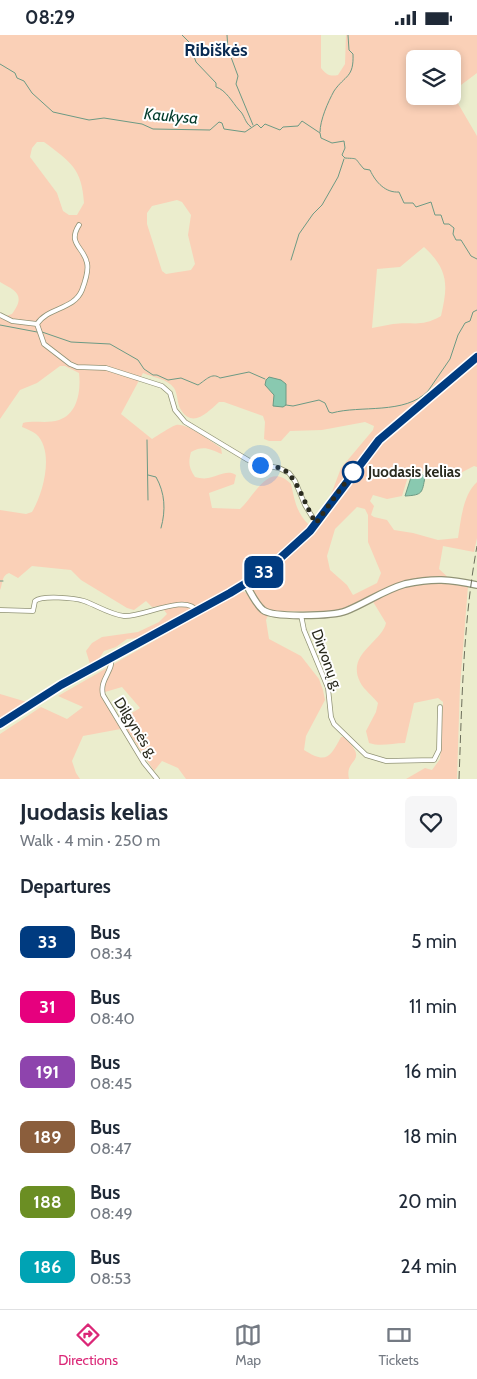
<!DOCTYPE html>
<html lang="en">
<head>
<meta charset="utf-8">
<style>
	:root { --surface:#fff; --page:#f6f6f7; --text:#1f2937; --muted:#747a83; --line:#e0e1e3; --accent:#db2777 }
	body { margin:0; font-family:Cabin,sans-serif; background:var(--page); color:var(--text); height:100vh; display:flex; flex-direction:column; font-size:19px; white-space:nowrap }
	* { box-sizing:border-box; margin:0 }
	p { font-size:16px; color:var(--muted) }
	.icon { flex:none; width:28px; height:28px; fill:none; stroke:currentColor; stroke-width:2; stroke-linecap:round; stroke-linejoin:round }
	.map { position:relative; height:744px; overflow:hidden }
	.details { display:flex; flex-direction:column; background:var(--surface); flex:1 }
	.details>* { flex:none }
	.badge { padding:0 10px; border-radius:8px; font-size:18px; line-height:32px }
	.controls { position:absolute; left:406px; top:15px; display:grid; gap:10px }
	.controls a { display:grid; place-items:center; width:55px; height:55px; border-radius:8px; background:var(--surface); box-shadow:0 2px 8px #0003; font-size:25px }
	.you { position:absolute; width:25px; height:25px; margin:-12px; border:4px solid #fff; border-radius:50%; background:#1a73e8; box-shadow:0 0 0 8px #1a73e833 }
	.map>.badge { position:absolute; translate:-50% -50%; box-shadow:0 0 0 2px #fff }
	h2 { padding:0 20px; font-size:19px; line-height:45px }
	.round { display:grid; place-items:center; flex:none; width:52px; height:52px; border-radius:8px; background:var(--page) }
	.head { display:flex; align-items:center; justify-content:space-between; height:85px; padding:0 20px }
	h1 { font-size:24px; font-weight:700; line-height:38px }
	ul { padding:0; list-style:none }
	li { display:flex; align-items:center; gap:15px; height:65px; padding:0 20px }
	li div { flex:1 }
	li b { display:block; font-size:19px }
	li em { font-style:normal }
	li .badge { min-width:55px; font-weight:700; text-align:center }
	.status { display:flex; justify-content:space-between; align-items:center; height:35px; padding:0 25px; background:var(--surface); direction:ltr }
	.status svg { height:14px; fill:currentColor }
	.tabs { display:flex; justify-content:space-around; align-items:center; height:70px; border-top:1px solid var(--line); background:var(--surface); font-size:14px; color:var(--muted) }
	.tabs a { display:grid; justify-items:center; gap:2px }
	.tabs .active { color:var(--accent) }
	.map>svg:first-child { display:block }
</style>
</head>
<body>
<div class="status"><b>08:29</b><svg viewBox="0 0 49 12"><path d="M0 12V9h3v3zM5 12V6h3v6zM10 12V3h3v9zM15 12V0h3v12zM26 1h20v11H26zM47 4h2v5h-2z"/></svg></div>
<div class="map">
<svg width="477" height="744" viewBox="0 0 477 744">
	<rect width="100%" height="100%" fill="#ebedcd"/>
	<g fill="#fad0b7" fill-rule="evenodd">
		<path d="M0,0H321V33C326,39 329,42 338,40L345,29L346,0H477V38L453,56L452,24H415V61L453,60L477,101V318L376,404L359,425L352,430L329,465L341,433L373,395L374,391L365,387L322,395L290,396L281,406H269L264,404L265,387L263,381L224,367H219C209,376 193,394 181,375C177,369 178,359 174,353C168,344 152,342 143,338L121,379L152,404C159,400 168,393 176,390C186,387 212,407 221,413L222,419C209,414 204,410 191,417C188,428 189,433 195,442C199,443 204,444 208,443C217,442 227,434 236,440L234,449L209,458L212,473L240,474C255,461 268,426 291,449C295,466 296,477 309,490C260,540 201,572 139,603L127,604L116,612L104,616L98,625L90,629L86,616L92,608L102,602L138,597L159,587L167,579L161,571L152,572L146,566L134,575L127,573L81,545L71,535L32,531L18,543L9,538C1,541 3,549 0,555V475L26,479L32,477C43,459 55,416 36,399C32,396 27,394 22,392L23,388C34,385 47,389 59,385C78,379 81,355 79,338L65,331H60L37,348L20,355L0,384V283L12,279C26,260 16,256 0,247ZM37,107H44C71,127 82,134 84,168L77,180H69L63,176L57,158L30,122L32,113ZM177,165L182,167L191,180L188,200L195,229L191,235L166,239L162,236L147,189V178L152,171ZM424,212C449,235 448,251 441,281C420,293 413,286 393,289C386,290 379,292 372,293L377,234L400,232ZM286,349V370L273,369L274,360L265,350Z"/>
		<path d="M477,329V432L474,431L447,445L411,432L402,461L387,464L373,460L370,466L374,471L371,480L374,482L387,485L394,495L413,498L438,505L458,503C461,484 463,460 477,447V503L474,517L443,511L439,534L452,546L468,551L460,651L457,744H406L425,733L432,735L440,724L443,667L438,663L414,668L405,708C392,708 381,712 369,708L366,696L376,677L378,668C373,661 364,655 360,647C346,619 382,607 386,588L372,565L391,556L389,551L346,574L325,577L270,576L261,569L251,553L253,548L283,525L310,499H313L346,457L370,422L389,400ZM357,472L365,474L368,480V507L381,538L377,548L353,560L347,550L330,535L327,521L335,494Z"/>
		<path d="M241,556C252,558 257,574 268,580L266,585L269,604L301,621L319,644L323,655L325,665L306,701L304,715C326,729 330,723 341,702H344C371,728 344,722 349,744H186L178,733L162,726L154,736L126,693L83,701L72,726L76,738L80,744H0V699L41,672L67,684L83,672L58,661ZM122,652L140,673L117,687L103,664L105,657Z"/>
		<path d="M0,659L27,667L0,686Z"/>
	</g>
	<g fill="#89c9b0" stroke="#6c9a84">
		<path d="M269,342L281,345L286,349V370L283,372L273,371L274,360L265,350L266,345Z"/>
		<path d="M413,436L421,438L425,442C422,458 423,460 405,461Z"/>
	</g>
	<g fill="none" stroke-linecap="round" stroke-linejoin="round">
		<g stroke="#6c9a84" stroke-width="1">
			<path d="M182,0L189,7L196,27L216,48V52C226,55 232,67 239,75C245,80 244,87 251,92"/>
			<path d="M227,0L228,14L238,41L236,49L253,90"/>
			<path d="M0,29L15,38L17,43L24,46L32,58L53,77L89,85L104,83L142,89L153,94L210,95L219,87L222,88L224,94L245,97L257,89L261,93L265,89L280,95L283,92L298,91L302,86L320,98L321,103L332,108L344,106L345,113L342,120L345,123C360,124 353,122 364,134L370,135C376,148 386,158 399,157L404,168H413L416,172L431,167L435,180H441L444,189H449L454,193L453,199L456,205H461L471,221L477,224"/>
			<path d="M320,97C320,85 328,67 334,56C345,40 354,43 353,19L349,15L348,0"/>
			<path d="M291,225L299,199L313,179L322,170L338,142L344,124"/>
			<path d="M0,290L37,297"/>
			<path d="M42,297L71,307L110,309L138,325L144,334L153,340H157L168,345L181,343L198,350C206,345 212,337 220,343L249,337L265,344"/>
			<path d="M286,370L293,371L319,365L325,368L329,377L332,378C360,370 405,380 428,356L450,324L458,300L465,288L470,286L473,277L477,275"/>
			<path d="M147,405L148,465"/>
			<path d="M148,440L156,442C165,458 166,475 161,493"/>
			<path d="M0,546H3"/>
		</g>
		<g stroke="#919376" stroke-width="5.5">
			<g id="street">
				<path d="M0,280L12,286L37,289"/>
				<path d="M37,289L44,309L70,329L77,332L106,333L162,351L170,358L175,375L185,387L248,425L261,430L279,433L289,438L295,446L305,470L316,488"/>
				<path d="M37,289C48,272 74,275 82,255C85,247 89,236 87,228C84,212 67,209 79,190"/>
				<path d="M0,575L33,576L35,566C42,560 75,563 84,566C98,571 109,579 124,581C141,583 186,558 197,576"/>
				<path d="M301,580L304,595L328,653L331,682L334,689L366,720L386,726L434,725L439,715L440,672"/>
				<path d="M111,623C114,636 99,644 103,660L144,728L157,744"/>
			</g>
		</g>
		<g stroke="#919376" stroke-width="8">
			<path id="secondary" d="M246,549C250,557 256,569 263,575C273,583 333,581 346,576C366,568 384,555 405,549C433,543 450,544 477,550"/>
		</g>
		<g stroke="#919376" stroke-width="8">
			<path id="primary" d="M0,689L61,650L230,558L266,535L310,496L379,405L477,322"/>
		</g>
		<use href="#street" stroke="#fff" stroke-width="4"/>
		<use href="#secondary" stroke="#fff" stroke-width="5.5"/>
		<use href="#primary" stroke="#fff" stroke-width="6"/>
		<path stroke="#6c6e5b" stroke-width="1" stroke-dasharray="8 4" stroke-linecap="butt" d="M459,744C462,666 463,588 477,511"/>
	</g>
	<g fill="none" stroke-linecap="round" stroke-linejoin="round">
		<g stroke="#fff" stroke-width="11">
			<path id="line" d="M0,689L61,650L230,558L266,536L310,496L379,405L477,322"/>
		</g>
		<use href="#line" stroke="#003b80" stroke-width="8"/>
		<path stroke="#2a2b1f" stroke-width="5" stroke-dasharray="0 9" d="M260,430C267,431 274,431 280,433C297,439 305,472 316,488L353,437"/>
	</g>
	<circle fill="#fff" stroke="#003b80" stroke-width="2.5" cx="353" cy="437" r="10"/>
	<g text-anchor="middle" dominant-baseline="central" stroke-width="4" stroke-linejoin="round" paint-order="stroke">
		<g font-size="15" font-weight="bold" fill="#2a2b1f" stroke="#fff" text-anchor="start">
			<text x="368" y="437">Juodasis kelias</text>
		</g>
		<g font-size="15" fill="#2a2b1f" stroke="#fff">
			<text transform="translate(327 625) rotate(70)">Dirvonų g.</text>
			<text transform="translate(136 693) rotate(58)">Dilgynės g.</text>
		</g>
		<g font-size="16" font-style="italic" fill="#003a2a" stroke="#fff">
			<text transform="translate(171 81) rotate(5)">Kaukysa</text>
		</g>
		<g font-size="18" font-weight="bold" fill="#082950" stroke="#fff">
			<text x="216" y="15">Ribiškės</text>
		</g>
	</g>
</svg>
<div class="controls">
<a><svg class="icon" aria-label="layers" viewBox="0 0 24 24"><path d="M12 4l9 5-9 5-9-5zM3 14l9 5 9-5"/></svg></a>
</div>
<div class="you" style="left:260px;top:430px"></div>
<b class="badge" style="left:264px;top:537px;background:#003b80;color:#fff">33</b>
</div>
<section class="details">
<div class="head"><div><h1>Juodasis kelias</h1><p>Walk · 4 min · 250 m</p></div><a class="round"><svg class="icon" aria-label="heart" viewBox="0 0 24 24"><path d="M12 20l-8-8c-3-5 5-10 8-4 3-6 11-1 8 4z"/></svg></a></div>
<h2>Departures</h2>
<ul>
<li><span class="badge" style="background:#003b80;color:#fff">33</span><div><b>Bus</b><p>08:34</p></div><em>5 min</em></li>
<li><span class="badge" style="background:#e6007e;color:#fff">31</span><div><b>Bus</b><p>08:40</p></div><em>11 min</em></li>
<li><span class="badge" style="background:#8e44ad;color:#fff">191</span><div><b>Bus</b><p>08:45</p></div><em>16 min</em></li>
<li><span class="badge" style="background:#8b5e3c;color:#fff">189</span><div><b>Bus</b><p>08:47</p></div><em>18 min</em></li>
<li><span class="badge" style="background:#6b8e23;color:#fff">188</span><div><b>Bus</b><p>08:49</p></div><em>20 min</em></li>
<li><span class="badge" style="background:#00a3b4;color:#fff">186</span><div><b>Bus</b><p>08:53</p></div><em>24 min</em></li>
</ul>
</section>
<nav class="tabs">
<a class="active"><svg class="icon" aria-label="directions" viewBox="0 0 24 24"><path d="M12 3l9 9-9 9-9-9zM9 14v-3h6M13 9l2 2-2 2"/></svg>Directions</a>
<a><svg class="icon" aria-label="map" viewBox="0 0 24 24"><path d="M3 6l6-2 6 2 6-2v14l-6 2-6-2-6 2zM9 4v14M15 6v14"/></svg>Map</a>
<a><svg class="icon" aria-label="tickets" viewBox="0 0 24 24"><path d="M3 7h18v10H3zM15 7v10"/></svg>Tickets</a>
</nav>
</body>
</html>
